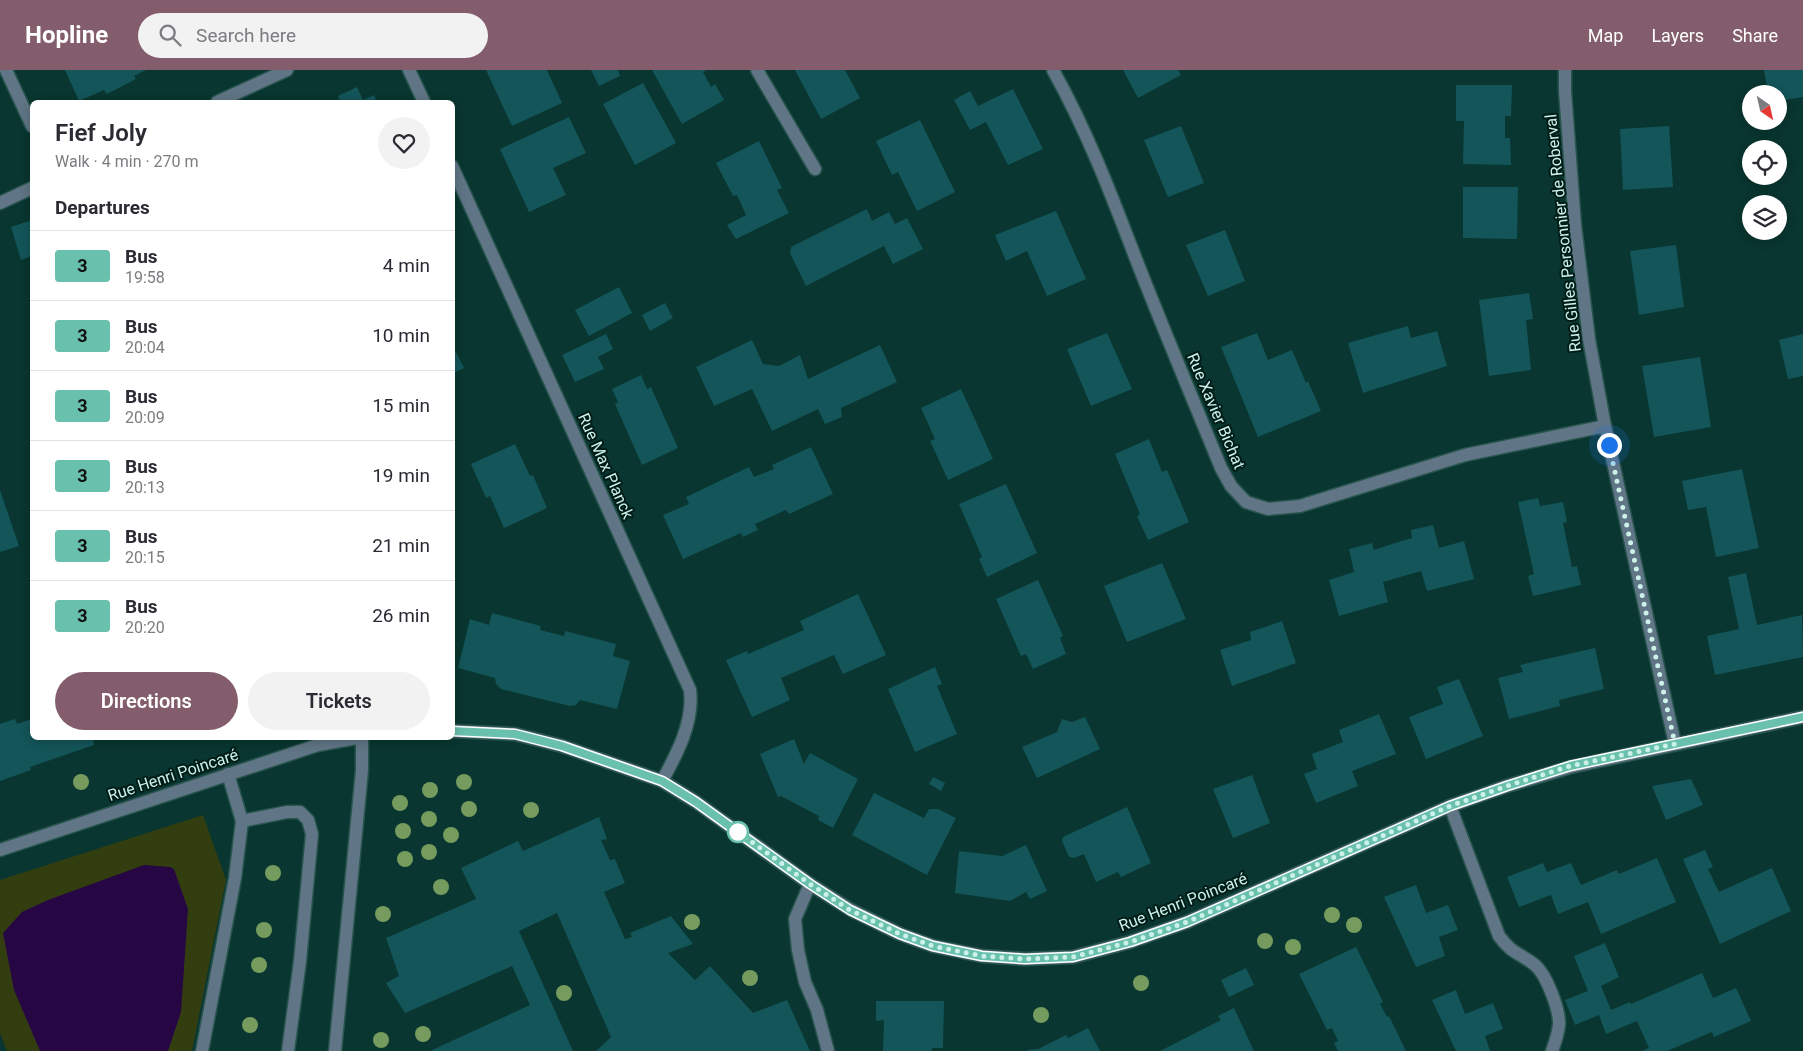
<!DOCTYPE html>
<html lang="en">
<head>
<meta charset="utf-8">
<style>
	:root { --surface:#fff; --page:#f2f2f3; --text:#2b2b33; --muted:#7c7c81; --line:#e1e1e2; --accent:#845d6c }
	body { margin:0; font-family:Roboto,sans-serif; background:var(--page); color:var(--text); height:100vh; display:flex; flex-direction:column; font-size:19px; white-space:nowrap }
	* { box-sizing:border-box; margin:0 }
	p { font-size:16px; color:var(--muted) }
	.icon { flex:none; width:28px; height:28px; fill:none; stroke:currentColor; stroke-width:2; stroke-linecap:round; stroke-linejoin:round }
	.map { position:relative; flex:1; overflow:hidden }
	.drawer { position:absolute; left:30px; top:30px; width:425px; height:640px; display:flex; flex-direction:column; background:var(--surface); border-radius:8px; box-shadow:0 2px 12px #0003 }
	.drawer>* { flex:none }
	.badge { padding:0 10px; border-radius:4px; font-size:18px; line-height:32px }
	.needle { width:32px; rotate:146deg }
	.controls { position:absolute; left:1742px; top:15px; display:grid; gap:10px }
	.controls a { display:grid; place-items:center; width:45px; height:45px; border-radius:50%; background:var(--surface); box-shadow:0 2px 12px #0003; font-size:25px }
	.you { position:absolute; width:25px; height:25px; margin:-12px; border:4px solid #fff; border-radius:50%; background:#1a73e8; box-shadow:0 0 0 8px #1a73e833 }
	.map>.badge { position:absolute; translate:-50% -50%; box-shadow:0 0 0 2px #fff }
	h2 { padding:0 25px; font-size:19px; line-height:45px }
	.round { display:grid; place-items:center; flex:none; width:52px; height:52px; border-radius:26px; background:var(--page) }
	.summary { display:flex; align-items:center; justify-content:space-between; height:85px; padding:0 25px }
	h1 { font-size:24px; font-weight:600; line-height:38px }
	.button { display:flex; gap:10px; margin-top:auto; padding:10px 25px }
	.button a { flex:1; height:58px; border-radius:30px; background:var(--accent); color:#fff; font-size:20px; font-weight:600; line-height:58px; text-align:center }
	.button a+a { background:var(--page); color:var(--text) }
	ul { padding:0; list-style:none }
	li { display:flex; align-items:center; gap:15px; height:70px; padding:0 25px; border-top:1px solid var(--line) }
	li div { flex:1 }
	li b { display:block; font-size:19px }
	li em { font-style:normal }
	li .badge { min-width:55px; font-weight:700; text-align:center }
	header { display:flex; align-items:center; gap:30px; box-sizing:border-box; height:70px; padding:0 25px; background:var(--accent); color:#fff }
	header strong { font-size:24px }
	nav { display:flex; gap:28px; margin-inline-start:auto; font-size:18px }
	.search { width:350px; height:45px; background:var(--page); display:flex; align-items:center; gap:12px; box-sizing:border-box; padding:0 18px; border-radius:28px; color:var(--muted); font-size:19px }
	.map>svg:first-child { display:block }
</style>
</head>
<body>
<header>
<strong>Hopline</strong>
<div class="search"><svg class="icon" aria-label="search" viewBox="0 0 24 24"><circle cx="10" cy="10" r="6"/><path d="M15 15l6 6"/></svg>Search here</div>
<nav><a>Map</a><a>Layers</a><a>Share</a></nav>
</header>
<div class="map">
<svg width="1803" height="981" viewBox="0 0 1803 981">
	<rect width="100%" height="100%" fill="#093630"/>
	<path fill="#333e10" d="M203,745L226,810L192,981H7L0,963V810Z"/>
	<path fill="#260743" d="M144,795L170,797L174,799L188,839L181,942L168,981H40L14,920L3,863L22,842L48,830Z"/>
	<g fill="#135559">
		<path d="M65,0H146L134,6L136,9L107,24L104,20L79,31Z"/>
		<path d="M486,0H547L562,33L512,56Z"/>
		<path d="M591,0H618L620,6L599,16Z"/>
		<path d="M652,0H707L703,2L711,17L715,14L724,30L682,54Z"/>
		<path d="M795,0H845L860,28L821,49Z"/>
		<path d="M1123,0H1178L1181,5L1138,28Z"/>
		<path d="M1764,0H1803V27L1779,31V24H1768Z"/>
		<path d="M643,13L676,73L635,95L603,34Z"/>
		<path d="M1456,15H1512L1511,46H1505V68H1510L1511,95L1463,94L1464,51H1456Z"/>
		<path d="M357,17L363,30L374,25L377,32H341L338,26Z"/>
		<path d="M1013,19L1043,79L1008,95L986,52L970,60L954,30L970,21L978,36Z"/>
		<path d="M569,47L586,83L553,98L566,125L529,142L500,79Z"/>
		<path d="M920,50L955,122L917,141L898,102L892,105L876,71Z"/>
		<path d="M1181,56L1204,113L1168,127L1144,70Z"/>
		<path d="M1669,56L1673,117L1623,120L1620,59Z"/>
		<path d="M759,71L782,118L777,120L789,143L736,169L727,155L746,145L737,125L733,126L716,93Z"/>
		<path d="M1463,117H1518L1517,169L1463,168Z"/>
		<path d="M867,139L872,151L889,142L895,154L907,148L923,179L893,194L884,176L806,216L790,183L791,177Z"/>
		<path d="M1056,141L1086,209L1047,226L1027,181L1006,191L995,165Z"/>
		<path d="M32,150V186L21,190L11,157Z"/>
		<path d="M1225,160L1245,211L1208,226L1186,175Z"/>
		<path d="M1676,175L1684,237L1639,245L1630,181Z"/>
		<path d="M619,217L632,243L589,266L575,240Z"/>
		<path d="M1529,223L1533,249L1526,250L1531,300L1489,306L1479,230Z"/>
		<path d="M665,233L673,248L650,261L642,245Z"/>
		<path d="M1408,256L1411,268L1437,261L1447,296L1363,323L1348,273Z"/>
		<path d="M1107,263L1132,319L1091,336L1067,279Z"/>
		<path d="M1257,263L1268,290L1292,280L1306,313L1308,311L1321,341L1258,367L1221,277Z"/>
		<path d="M606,264L613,279L598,287L604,299L575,312L562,285Z"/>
		<path d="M1803,264V306L1788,309L1779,270Z"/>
		<path d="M752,270L763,294L779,296L800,285L808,309L880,275L897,312L841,338L842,347L825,354L818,339L772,361L752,319L714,336L696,297Z"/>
		<path d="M456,282L464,298L452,304V284Z"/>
		<path d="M1700,287L1711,357L1654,367L1642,296Z"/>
		<path d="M641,305L647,319L651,317L678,378L642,395L615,334L618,332L612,319Z"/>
		<path d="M961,319L993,389L948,410L930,371L935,369L921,338Z"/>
		<path d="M1149,369L1162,402L1167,400L1189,452L1148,470L1137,446L1140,444L1115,384Z"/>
		<path d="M515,374L530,406L533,405L547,438L504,458L490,426L486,428L471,394Z"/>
		<path d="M811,377L833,424L789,444L786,440L755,454L758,460L743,467L741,463L683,489L663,445L689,434L686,427L749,397L754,407L774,399L772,395Z"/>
		<path d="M1742,399L1759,478L1716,487L1706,437L1688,440L1682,411Z"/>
		<path d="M1006,414L1037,483L987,507L979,489L982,487L959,434Z"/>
		<path d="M0,420L19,476L0,482Z"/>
		<path d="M1538,428L1540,436L1563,432L1567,452L1563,453L1572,497L1577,496L1581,515L1533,526L1528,506L1534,504L1518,432Z"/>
		<path d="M1433,455L1439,478L1464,471L1474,509L1427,521L1421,501L1383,512L1388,532L1339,546L1329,510L1354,502L1349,479L1372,473L1374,480L1395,473L1412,468L1411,460Z"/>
		<path d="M1162,493L1186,549L1127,572L1104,516Z"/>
		<path d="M1746,503L1757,555L1802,545L1803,587L1715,605L1707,566L1739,559L1728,507Z"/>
		<path d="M1038,510L1063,566L1060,568L1066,584L1033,599L1026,584L1021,586L996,529Z"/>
		<path d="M858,524L886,585L843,604L834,585L781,608L790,630L752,647L726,590L747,581L748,584L804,560L800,551Z"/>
		<path d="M492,543L541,556L540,560L564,566L565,561L616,574L613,586L630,591L617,639L580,630L576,635L570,636L501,619L496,614L495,608L458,598L470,549L489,555Z"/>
		<path d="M1282,551L1296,593L1232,616L1220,580L1251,570L1250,562Z"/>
		<path d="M1595,578L1604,619L1559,630L1560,636L1509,649L1498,608L1523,602L1520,595Z"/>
		<path d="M935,597L942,614L937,616L957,664L915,682L888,619Z"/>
		<path d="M1459,609L1483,666L1426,689L1409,647L1443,634L1437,617Z"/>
		<path d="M1379,644L1396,684L1352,701L1358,716L1316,733L1304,704L1317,699L1312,684L1343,672L1339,660Z"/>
		<path d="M1085,647L1100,679L1037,708L1022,677L1057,662L1062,649L1072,652Z"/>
		<path d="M15,649L17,654L32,649V668H97L93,669L94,675L30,697L31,700L0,711V654Z"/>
		<path d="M794,669L804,694L810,683L858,709L833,758L818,750L819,746L781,726L778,727L760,684Z"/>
		<path d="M1252,705L1270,753L1233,768L1213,719Z"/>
		<path d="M933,707L945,713L941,721L929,714Z"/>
		<path d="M1691,709L1703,735L1666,750L1652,716Z"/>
		<path d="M874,723L924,748L929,739H938L956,748L927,805L852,765Z"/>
		<path d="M1127,737L1151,793L1121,807L1118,802L1096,812L1084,784L1074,788L1069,787L1062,771L1063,767Z"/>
		<path d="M599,747L607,769L601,770L610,790L615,789L625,813L604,822L625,869L632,867L630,863L671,846L693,874L668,883L695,910L710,896L753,943L787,930L810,981H596L611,967L557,843L519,861L573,981H430L530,935L512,896L405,943L386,913L399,906L386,868L476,829L461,798L518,771L523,781Z"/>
		<path d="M1026,775L1047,821L1030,829L1026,822L1010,831L955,823L959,781L1002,786Z"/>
		<path d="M1705,780L1713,797L1708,799L1719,822L1772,798L1791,841L1720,874L1683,789Z"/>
		<path d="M1657,788L1676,832L1601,864L1588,832L1558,844L1551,825L1519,837L1507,807L1543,793L1547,802L1571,793L1581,815L1617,800L1619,804Z"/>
		<path d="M1416,815L1426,843L1448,835L1458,860L1439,867L1445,886L1416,897L1384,827Z"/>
		<path d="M1605,873L1619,907L1601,916L1611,940L1630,932L1631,934L1702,903L1713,928L1736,918L1751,951L1714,967L1712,962L1667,981H1642L1649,978L1637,951L1606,964L1599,945L1575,955L1565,930L1588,921L1574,886Z"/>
		<path d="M1356,877L1383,932L1380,934L1387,947L1389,946L1406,981H1338L1334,973L1338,971L1332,958L1327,960L1299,904Z"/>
		<path d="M1246,898L1254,915L1229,927L1221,910Z"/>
		<path d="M1456,920L1465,944L1493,933L1503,959L1485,966L1490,981H1456L1432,930Z"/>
		<path d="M876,931H944L943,978H932V981H883L884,950L876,951Z"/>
		<path d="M1234,938L1254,981H1160L1221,950L1218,946Z"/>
		<path d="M1088,958L1100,981H1027V980L1038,979L1066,965L1068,968Z"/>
	</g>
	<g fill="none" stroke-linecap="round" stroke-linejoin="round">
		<g stroke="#28544e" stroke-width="15">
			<g id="minor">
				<path d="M6,0L32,56"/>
				<path d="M409,0L424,32"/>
				<path d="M757,0L815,99"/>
				<path d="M1053,0C1086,59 1110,121 1134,184C1162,256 1192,327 1221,398L1231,416L1246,432L1268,439L1300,436L1465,385L1605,356"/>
				<path d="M1565,0V21L1575,155L1589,269L1605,356L1675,674"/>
				<path d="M217,32L287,0"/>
				<path d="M452,96L690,620C694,652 677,684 662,711"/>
				<path d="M0,133L32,118"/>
				<path d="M452,661L515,664L562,676L662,711L696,732L810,814L851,840L900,864L933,876L982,886L1025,889L1073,887L1130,872L1187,852L1450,736L1507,716L1571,697L1803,647"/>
				<path d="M1450,736L1499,866C1512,884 1520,883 1535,895C1546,904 1560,940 1559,955C1558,963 1555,973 1552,981"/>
				<path d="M242,751L287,742H300L308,750L312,764L300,891L288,981"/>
				<path d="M0,780L318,675L357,668"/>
				<path d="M810,814L795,849L798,880L805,912L817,940L828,981"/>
				<path d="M202,981L235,808L242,751L228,704"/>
				<path d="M335,981L362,700V668"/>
			</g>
		</g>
		<use href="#minor" stroke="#607585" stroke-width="12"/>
	</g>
	<g fill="#769b5e">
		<circle cx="81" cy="712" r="8"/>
		<circle cx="464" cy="712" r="8"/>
		<circle cx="430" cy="720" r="8"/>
		<circle cx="400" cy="733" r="8"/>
		<circle cx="469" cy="739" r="8"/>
		<circle cx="531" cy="740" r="8"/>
		<circle cx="429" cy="749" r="8"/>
		<circle cx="403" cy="761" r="8"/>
		<circle cx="451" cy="765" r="8"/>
		<circle cx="429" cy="782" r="8"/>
		<circle cx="405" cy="789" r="8"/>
		<circle cx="273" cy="803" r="8"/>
		<circle cx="441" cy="817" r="8"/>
		<circle cx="383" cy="844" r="8"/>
		<circle cx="1332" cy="845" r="8"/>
		<circle cx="692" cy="852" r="8"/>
		<circle cx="1354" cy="855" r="8"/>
		<circle cx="264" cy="860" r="8"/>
		<circle cx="1265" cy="871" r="8"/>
		<circle cx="1293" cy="877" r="8"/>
		<circle cx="259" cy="895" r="8"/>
		<circle cx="750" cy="908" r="8"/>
		<circle cx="1141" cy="913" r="8"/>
		<circle cx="564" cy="923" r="8"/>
		<circle cx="1041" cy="945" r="8"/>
		<circle cx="250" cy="955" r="8"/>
		<circle cx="423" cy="964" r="8"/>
		<circle cx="381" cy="970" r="8"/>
	</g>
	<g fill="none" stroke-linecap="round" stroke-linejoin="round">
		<g stroke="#fff" stroke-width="11">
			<path id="line" d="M452,661L515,664L562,676L662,711L696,732L810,814L850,840L900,864L933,876L982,886L1025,889L1073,887L1130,872L1187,852L1450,736L1507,716L1570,696L1803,647"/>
		</g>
		<use href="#line" stroke="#69c0ac" stroke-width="8"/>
		<path stroke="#cbf1e9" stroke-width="5" stroke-dasharray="0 9" d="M738,762L810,814L850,840L900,864L933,876L982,886L1025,889L1073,887L1130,872L1187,852L1450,736L1507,716L1570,696L1675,674L1609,375"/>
	</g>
	<circle fill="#fff" stroke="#69c0ac" stroke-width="2.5" cx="738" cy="762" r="10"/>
	<g text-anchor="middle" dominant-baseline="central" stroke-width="4" stroke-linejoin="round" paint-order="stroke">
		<g font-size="16" fill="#cbf1e9" stroke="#001c18">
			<text transform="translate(1563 163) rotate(-96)">Rue Gilles Personnier de Roberval</text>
			<text transform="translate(1216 341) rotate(67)">Rue Xavier Bichat</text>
			<text transform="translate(606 396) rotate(66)">Rue Max Planck</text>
			<text transform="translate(173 705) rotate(-18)">Rue Henri Poincaré</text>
			<text transform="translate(1183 832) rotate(-21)">Rue Henri Poincaré</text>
		</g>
	</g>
</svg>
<div class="controls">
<a><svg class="needle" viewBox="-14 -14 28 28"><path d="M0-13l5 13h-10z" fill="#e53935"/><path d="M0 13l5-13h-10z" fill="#7c7c81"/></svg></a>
<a><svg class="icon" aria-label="locate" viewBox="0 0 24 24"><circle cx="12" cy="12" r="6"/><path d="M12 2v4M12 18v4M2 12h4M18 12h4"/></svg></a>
<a><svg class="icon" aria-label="layers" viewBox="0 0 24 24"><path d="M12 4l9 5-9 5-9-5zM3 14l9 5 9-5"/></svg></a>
</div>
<div class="you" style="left:1609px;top:375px"></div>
<section class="drawer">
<div class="summary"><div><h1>Fief Joly</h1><p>Walk · 4 min · 270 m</p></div><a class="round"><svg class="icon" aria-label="heart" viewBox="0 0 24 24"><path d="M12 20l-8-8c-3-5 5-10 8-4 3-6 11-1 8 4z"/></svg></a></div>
<h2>Departures</h2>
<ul>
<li><span class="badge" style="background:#69c0ac;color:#111">3</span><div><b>Bus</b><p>19:58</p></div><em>4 min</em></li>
<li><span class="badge" style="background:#69c0ac;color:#111">3</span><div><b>Bus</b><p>20:04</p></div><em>10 min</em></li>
<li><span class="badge" style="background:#69c0ac;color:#111">3</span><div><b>Bus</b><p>20:09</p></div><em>15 min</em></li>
<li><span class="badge" style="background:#69c0ac;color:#111">3</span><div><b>Bus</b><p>20:13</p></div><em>19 min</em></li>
<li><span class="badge" style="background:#69c0ac;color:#111">3</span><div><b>Bus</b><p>20:15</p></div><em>21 min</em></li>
<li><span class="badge" style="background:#69c0ac;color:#111">3</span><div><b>Bus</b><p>20:20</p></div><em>26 min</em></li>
</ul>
<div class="button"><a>Directions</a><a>Tickets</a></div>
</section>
</div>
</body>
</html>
